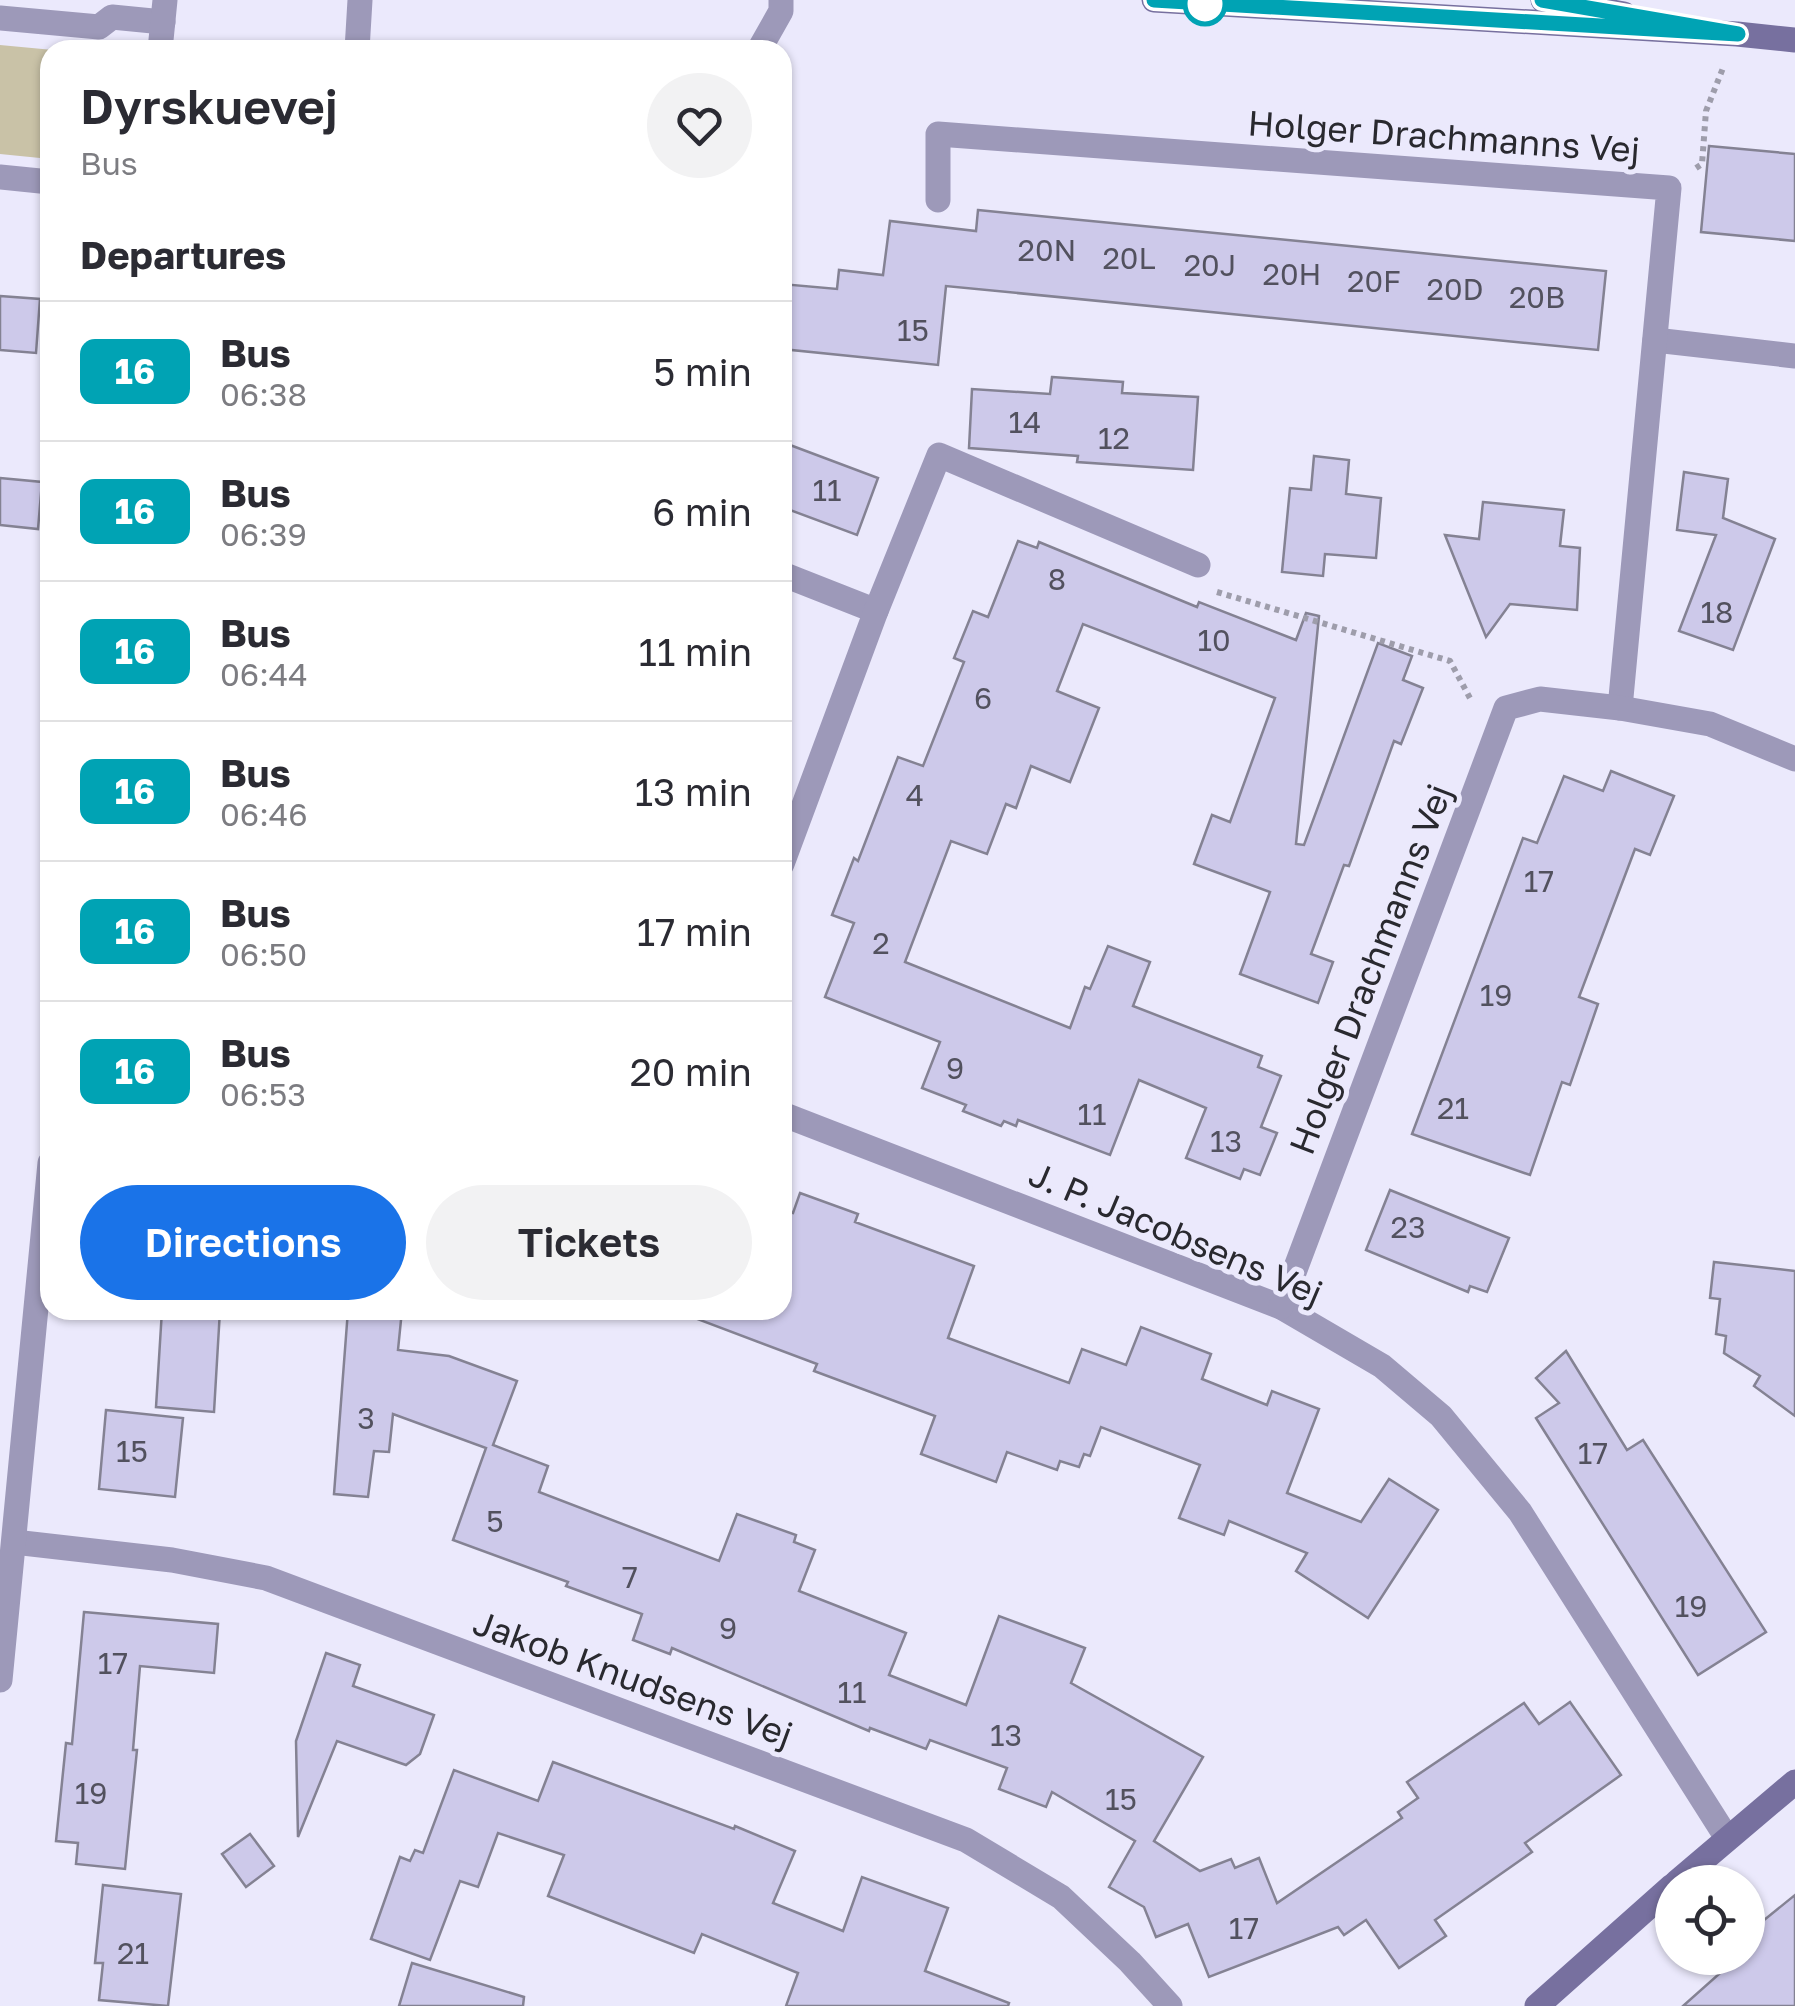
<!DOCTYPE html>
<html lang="en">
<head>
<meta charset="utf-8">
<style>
	:root { --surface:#fff; --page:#f2f2f3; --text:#2b2b33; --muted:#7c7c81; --line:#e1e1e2; --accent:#1a73e8 }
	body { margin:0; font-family:"Golos Text",sans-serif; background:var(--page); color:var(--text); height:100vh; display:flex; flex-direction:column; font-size:38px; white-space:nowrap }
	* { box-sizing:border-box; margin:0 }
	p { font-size:32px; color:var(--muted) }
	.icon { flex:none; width:55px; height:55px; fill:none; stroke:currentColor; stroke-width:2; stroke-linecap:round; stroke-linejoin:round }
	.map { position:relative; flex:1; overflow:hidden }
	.details { position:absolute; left:40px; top:40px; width:752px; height:1280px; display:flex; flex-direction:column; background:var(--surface); border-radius:30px; box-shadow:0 2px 8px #0004 }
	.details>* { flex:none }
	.badge { padding:0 20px; border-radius:15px; font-size:35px; line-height:65px }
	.fabs { position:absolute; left:1655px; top:1865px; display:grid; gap:20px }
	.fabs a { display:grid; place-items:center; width:110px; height:110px; border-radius:50%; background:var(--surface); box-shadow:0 2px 8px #0004; font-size:50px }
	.map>.badge { position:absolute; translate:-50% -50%; box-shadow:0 0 0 5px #fff }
	h2 { padding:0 40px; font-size:38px; line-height:90px }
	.round { display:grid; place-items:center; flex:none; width:105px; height:105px; border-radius:52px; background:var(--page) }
	.headline { display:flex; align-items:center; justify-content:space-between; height:170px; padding:0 40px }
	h1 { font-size:48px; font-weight:600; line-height:75px }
	.button { display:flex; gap:20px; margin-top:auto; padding:20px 40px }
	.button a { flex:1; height:115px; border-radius:60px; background:var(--accent); color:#fff; font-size:40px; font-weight:600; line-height:115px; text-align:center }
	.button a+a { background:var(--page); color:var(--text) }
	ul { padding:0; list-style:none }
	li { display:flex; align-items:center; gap:30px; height:140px; padding:0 40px; border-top:2px solid var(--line) }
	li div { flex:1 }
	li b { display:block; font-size:38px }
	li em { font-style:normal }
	li .badge { min-width:110px; font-weight:700; text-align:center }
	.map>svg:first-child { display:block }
</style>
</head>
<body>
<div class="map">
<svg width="1795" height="2006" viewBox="0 0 1795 2006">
	<rect width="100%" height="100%" fill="#ebe9fc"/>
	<path fill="#c9c2a7" d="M0,45L53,50H50V159L0,154Z"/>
	<g fill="#cdc9ea" stroke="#848293" stroke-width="2.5">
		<path d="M1709,146L1795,154V241L1701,232Z"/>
		<path d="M978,210L1606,271L1598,350L946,286L938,365L782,349V284L837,289L839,270L883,275L890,221L976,231Z"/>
		<path d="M0,296L40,299L36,353L0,350Z"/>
		<path d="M1052,377L1123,382L1122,393L1198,397L1193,470L1077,462L1078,456L969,448L972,389L1050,394Z"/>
		<path d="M782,442L878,478L857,535L782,507Z"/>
		<path d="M1314,456L1349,460L1346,494L1381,498L1376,558L1325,554L1323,576L1282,572L1290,488L1311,490Z"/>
		<path d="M1684,472L1728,479L1723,518L1775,539L1733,650L1679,631L1716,535L1677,530Z"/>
		<path d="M0,478L42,482L38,529L0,525Z"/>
		<path d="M1483,502L1564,510L1560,546L1580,548L1577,610L1510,604L1486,637L1445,535L1479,539Z"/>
		<path d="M1018,541L1037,548L1039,542L1197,607L1199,602L1296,640L1306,613L1319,616L1296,844L1304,845L1378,643L1412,656L1403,680L1423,688L1401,744L1394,741L1349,866L1344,865L1311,954L1333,962L1318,1003L1240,974L1270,892L1194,864L1212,815L1230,822L1275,698L1083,624L1057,691L1099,708L1070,782L1031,766L1016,808L1006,804L987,854L951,841L905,962L1070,1028L1085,987L1090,989L1108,946L1150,962L1133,1006L1262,1056L1258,1067L1281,1076L1261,1127L1277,1133L1260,1175L1244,1169L1240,1179L1186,1158L1206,1108L1139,1080L1110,1155L1018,1120L1016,1126L1004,1121L1001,1126L963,1111L966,1105L922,1088L940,1042L825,997L854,923L832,915L854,858L858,861L898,757L923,766L964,662L954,658L973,611L988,617Z"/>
		<path d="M1611,771L1674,796L1650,855L1635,849L1579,997L1598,1004L1570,1085L1562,1082L1530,1175L1412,1134L1523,838L1537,843L1564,776L1603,791Z"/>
		<path d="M1390,1190L1509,1238L1487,1292L1470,1286L1468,1292L1366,1250Z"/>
		<path d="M800,1193L858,1214L855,1222L974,1266L948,1338L1069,1383L1082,1349L1126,1365L1141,1327L1211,1354L1202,1379L1267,1405L1272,1391L1319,1409L1287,1493L1361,1522L1389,1479L1438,1510L1368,1618L1296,1571L1307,1553L1229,1521L1224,1535L1179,1518L1200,1465L1101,1427L1090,1456L1084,1454L1079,1467L1060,1461L1057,1470L1007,1452L996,1482L921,1454L935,1416L814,1371L817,1364L684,1314V1310H782V1210L793,1213Z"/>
		<path d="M1714,1262L1795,1271V1416L1754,1386L1760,1376L1724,1353L1726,1336L1716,1334L1720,1299L1710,1298Z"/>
		<path d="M162,1310H220L214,1412L156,1407Z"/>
		<path d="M348,1310H402L398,1350L449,1356L517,1381L493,1445L548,1466L539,1492L719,1561L737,1514L796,1535L794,1542L815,1550L799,1591L906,1633L889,1675L966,1705L999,1616L1085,1648L1071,1683L1203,1757L1154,1841L1200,1871L1231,1859L1235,1868L1259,1858L1277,1903L1402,1818L1398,1812L1418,1798L1407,1782L1524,1703L1539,1724L1570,1702L1621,1775L1525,1843L1532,1852L1435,1920L1446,1936L1399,1968L1366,1920L1344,1935L1338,1927L1209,1977L1188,1924L1156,1937L1144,1907L1109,1887L1135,1841L1052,1792L1046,1807L999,1789L1007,1768L930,1740L926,1749L870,1728L869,1731L672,1648L670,1654L633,1640L642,1614L566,1586L568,1582L453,1540L486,1448L393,1414L389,1452L374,1451L368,1497L334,1494Z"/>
		<path d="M1566,1351L1627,1450L1643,1440L1766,1632L1698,1675L1536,1418L1559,1403L1536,1378Z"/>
		<path d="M106,1410L183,1418L175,1497L99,1489Z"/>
		<path d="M84,1612L218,1624L214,1673L140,1666L133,1750H137L125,1869L76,1864L78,1843L56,1841L66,1743L72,1744Z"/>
		<path d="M326,1653L360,1665L353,1686L434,1715L420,1754L406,1765L337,1741L298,1837L296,1741Z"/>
		<path d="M553,1762L734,1829L735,1826L795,1851L773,1903L843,1931L862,1877L948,1908L925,1971L1009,2003L1008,2006H786L798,1973L702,1934L694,1953L548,1896L564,1855L498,1833L478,1887L460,1881L430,1960L371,1939L400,1857L410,1861L415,1850L423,1853L454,1770L538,1801Z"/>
		<path d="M250,1834L274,1866L246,1887L222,1854Z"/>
		<path d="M103,1885L181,1894L168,2006L99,2000L103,1963H95Z"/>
		<path d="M1795,1895V2006H1683L1737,1958H1748V1933Z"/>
		<path d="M412,1963L524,1997L523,2006H399Z"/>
	</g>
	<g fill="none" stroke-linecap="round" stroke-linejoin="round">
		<g stroke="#9e9dab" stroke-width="6" stroke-dasharray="5 5" stroke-linecap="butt">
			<path d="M1696,168L1702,164L1706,111L1723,68"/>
			<path d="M1217,592L1450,661L1471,700"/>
		</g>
		<g stroke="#9d99b9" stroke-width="25">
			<path d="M0,18L99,27L112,17L163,22"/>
			<path d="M357,50L360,0"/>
			<path d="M759,50L781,11V0"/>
			<path d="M0,177L50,182"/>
			<path d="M1655,340L1795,356"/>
		</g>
		<g stroke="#9d99b9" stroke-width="25">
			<path d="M160,50L165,0"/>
			<path d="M938,200V134L1669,188L1620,708"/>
			<path d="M782,574L876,611"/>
			<path d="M782,864L876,611L939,455L1198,565"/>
			<path d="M782,1114L1281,1307L1382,1366L1441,1416L1520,1512L1727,1838"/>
			<path d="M1281,1307L1506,708L1540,699L1620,708L1710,724L1795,759"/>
			<path d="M14,1542L172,1560L266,1578L966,1840L1061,1897L1130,1962L1170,2006"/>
			<path d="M0,1680L50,1163"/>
		</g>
		<g stroke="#77709f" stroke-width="25">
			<path d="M1154,0L1737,34L1795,40"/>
			<path d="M1543,0L1624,14"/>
			<path d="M1677,1882L1795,1782"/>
			<path d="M1537,2006L1672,1886"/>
		</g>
	</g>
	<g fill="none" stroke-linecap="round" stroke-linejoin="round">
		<g stroke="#fff" stroke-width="22">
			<path id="line" d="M1154,0L1738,34L1542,0"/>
		</g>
		<use href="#line" stroke="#00a3b4" stroke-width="15"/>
	</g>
	<circle fill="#fff" stroke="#00a3b4" stroke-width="5" cx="1205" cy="4" r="20"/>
	<g text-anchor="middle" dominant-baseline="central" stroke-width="10" stroke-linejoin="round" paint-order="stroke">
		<g font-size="30" fill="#52515e">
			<text x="1047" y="250">20N</text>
			<text x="1129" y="258">20L</text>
			<text x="1210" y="265">20J</text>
			<text x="1292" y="274">20H</text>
			<text x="1374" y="281">20F</text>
			<text x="1455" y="289">20D</text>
			<text x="1537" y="297">20B</text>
			<text x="913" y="330">15</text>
			<text x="1025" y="422">14</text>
			<text x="1114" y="438">12</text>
			<text x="827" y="490">11</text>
			<text x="1057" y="579">8</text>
			<text x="1717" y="612">18</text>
			<text x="1214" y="640">10</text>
			<text x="983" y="698">6</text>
			<text x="915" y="795">4</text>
			<text x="1539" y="881">17</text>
			<text x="881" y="943">2</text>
			<text x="1496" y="995">19</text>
			<text x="955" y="1068">9</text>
			<text x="1453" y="1108">21</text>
			<text x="1092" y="1114">11</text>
			<text x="1226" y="1141">13</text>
			<text x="1408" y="1227">23</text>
			<text x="366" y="1418">3</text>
			<text x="132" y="1451">15</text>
			<text x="1593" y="1453">17</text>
			<text x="495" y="1521">5</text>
			<text x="630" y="1577">7</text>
			<text x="1691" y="1606">19</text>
			<text x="728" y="1628">9</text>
			<text x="113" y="1663">17</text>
			<text x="852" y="1692">11</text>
			<text x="1006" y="1735">13</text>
			<text x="91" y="1793">19</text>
			<text x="1121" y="1799">15</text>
			<text x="1244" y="1928">17</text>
			<text x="133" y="1953">21</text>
		</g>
		<g font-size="35" fill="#29292f" stroke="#ebe9fc">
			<text transform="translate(1444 136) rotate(4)">Holger Drachmanns Vej</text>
			<text transform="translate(1370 969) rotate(-69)">Holger Drachmanns Vej</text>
			<text transform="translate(1176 1233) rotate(23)">J. P. Jacobsens Vej</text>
			<text transform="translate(633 1678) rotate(20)">Jakob Knudsens Vej</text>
		</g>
	</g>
</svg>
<div class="fabs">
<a><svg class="icon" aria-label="locate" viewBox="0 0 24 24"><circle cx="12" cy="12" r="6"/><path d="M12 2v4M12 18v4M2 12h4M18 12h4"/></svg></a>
</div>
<section class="details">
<div class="headline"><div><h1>Dyrskuevej</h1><p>Bus</p></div><a class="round"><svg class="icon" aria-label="heart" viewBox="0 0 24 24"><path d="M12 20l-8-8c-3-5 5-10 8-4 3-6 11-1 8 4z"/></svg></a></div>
<h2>Departures</h2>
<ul>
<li><span class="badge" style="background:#00a3b4;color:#fff">16</span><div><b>Bus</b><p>06:38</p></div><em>5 min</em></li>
<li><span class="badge" style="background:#00a3b4;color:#fff">16</span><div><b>Bus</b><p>06:39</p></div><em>6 min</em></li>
<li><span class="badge" style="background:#00a3b4;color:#fff">16</span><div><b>Bus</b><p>06:44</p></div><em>11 min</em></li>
<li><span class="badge" style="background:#00a3b4;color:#fff">16</span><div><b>Bus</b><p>06:46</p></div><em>13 min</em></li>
<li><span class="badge" style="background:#00a3b4;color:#fff">16</span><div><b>Bus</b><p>06:50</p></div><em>17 min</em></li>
<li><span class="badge" style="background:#00a3b4;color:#fff">16</span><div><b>Bus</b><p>06:53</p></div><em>20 min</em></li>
</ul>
<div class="button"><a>Directions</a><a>Tickets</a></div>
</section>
</div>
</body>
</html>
